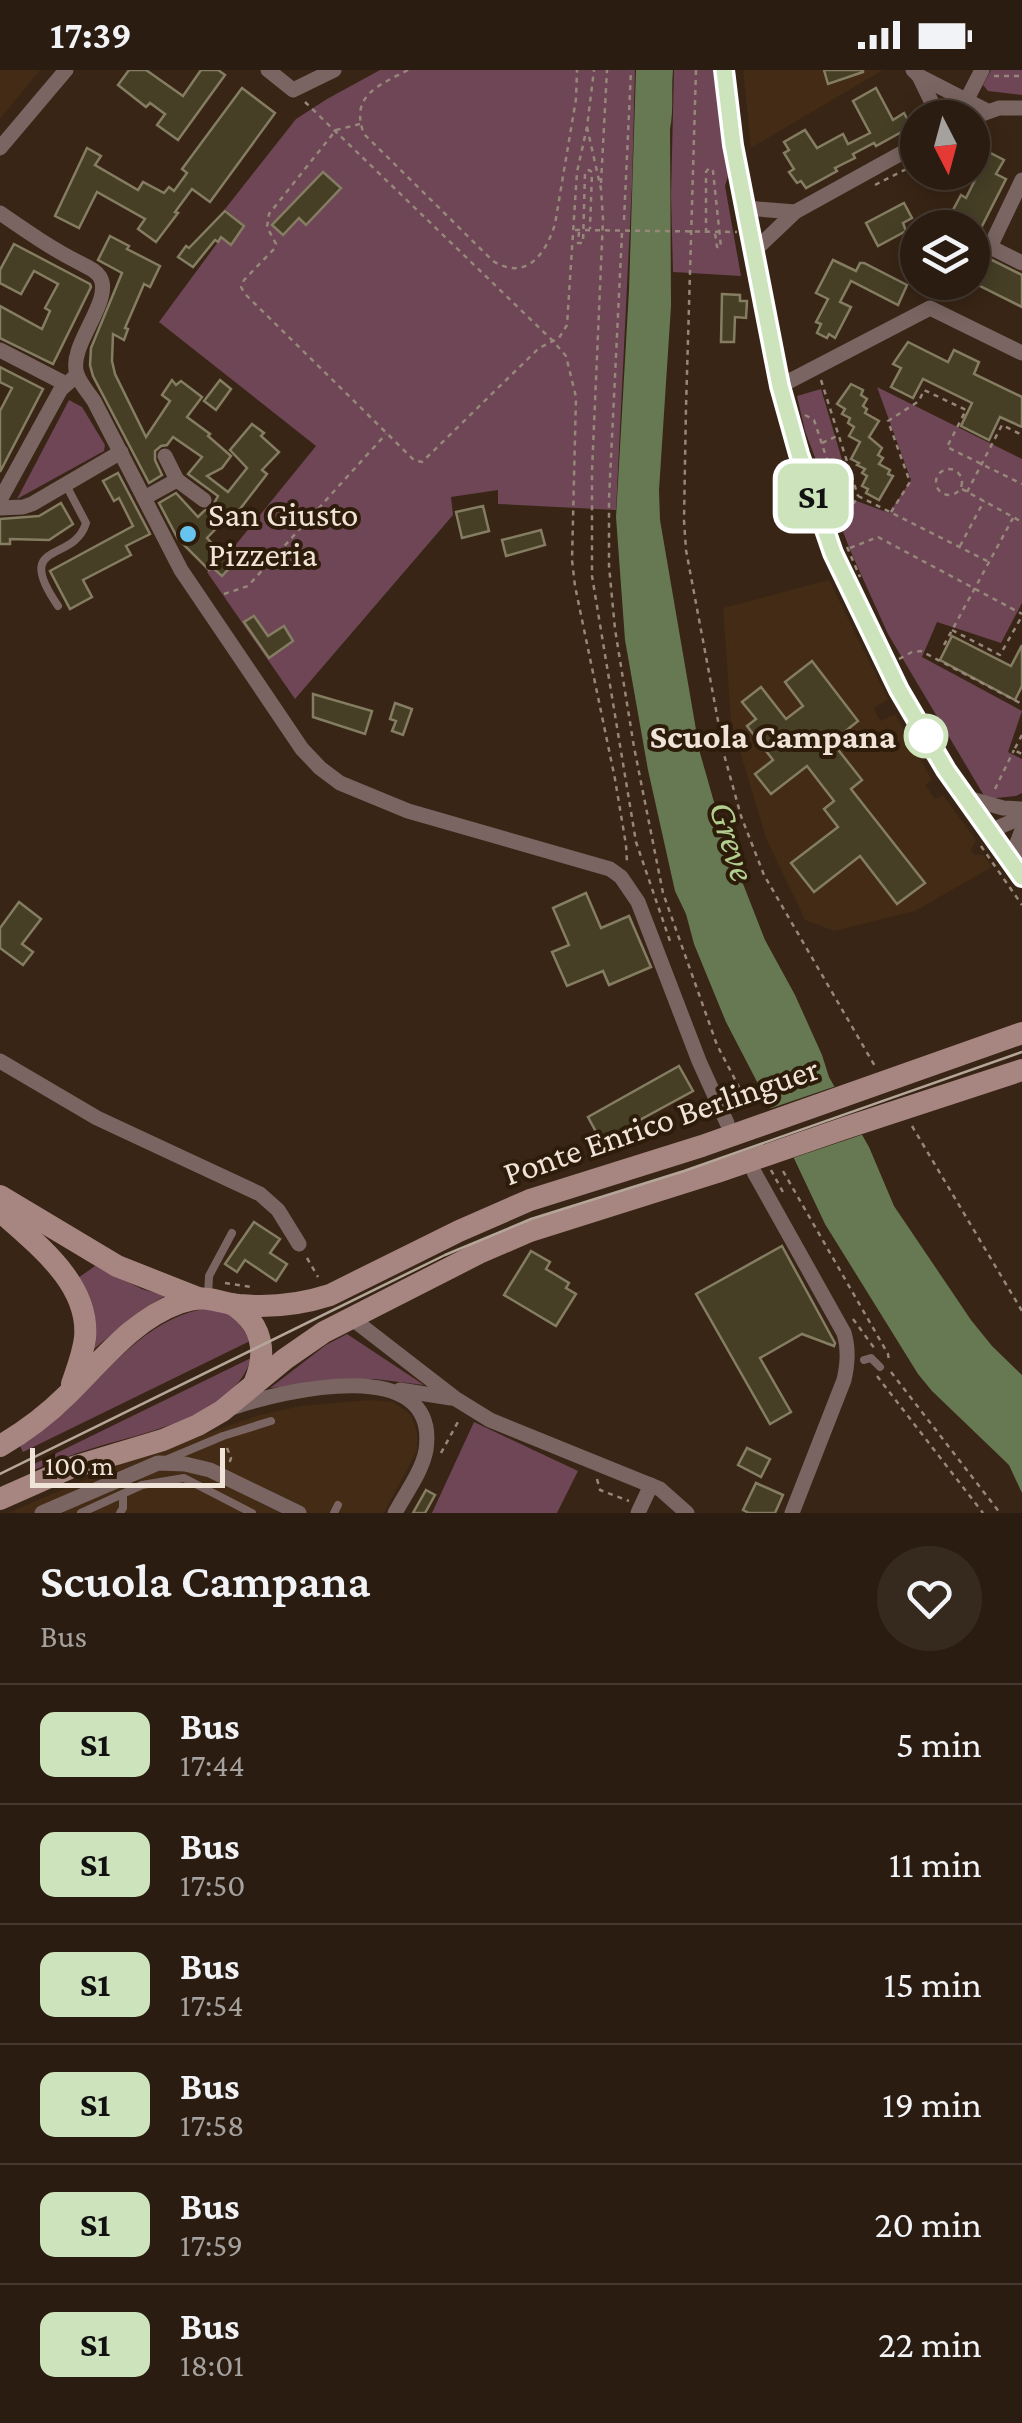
<!DOCTYPE html>
<html lang="en">
<head>
<meta charset="utf-8">
<style>
	:root { --surface:#2a1c10; --page:#36291e; --text:#f1f3f6; --muted:#a5a19f; --line:#463a30 }
	body { margin:0; font-family:"Crimson Pro",serif; background:var(--page); color:var(--text); height:100vh; display:flex; flex-direction:column; font-size:38px; white-space:nowrap }
	* { box-sizing:border-box; margin:0 }
	p { font-size:32px; color:var(--muted) }
	.icon { flex:none; width:55px; height:55px; fill:none; stroke:currentColor; stroke-width:2; stroke-linecap:round; stroke-linejoin:round }
	.map { position:relative; height:1443px; overflow:hidden }
	.sheet { display:flex; flex-direction:column; background:var(--surface); flex:1 }
	.sheet>* { flex:none }
	.badge { padding:0 20px; border-radius:15px; font-size:35px; line-height:65px }
	.needle { width:65px; rotate:174deg }
	.fabs { position:absolute; left:900px; top:30px; display:grid; gap:20px }
	.fabs a { display:grid; place-items:center; width:90px; height:90px; border-radius:50%; background:var(--surface); box-shadow:0 5px 25px #0003,0 0 0 2px var(--line); font-size:50px }
	.scale { position:absolute; left:30px; bottom:25px; width:195px; box-sizing:border-box; padding-left:10px; border:5px solid #f0e3d8; border-top:0; font-size:28px; line-height:35px; white-space:nowrap; color:#f0e3d8; -webkit-text-stroke:8px #2e1c0b; paint-order:stroke }
	.map>.badge { position:absolute; translate:-50% -50%; box-shadow:0 0 0 5px #fff }
	.round { display:grid; place-items:center; flex:none; width:105px; height:105px; border-radius:52px; background:var(--page) }
	.head { display:flex; align-items:center; justify-content:space-between; height:170px; padding:0 40px }
	h1 { font-size:48px; font-weight:600; line-height:75px }
	ul { padding:0; list-style:none }
	li { display:flex; align-items:center; gap:30px; height:120px; padding:0 40px; border-top:2px solid var(--line) }
	li div { flex:1 }
	li b { display:block; font-size:38px }
	li em { font-style:normal }
	li .badge { min-width:110px; font-weight:700; text-align:center }
	.status { display:flex; justify-content:space-between; align-items:center; height:70px; padding:0 50px; background:var(--surface); direction:ltr }
	.status svg { height:28px; fill:currentColor }
	.map>svg:first-child { display:block }
</style>
</head>
<body>
<div class="status"><b>17:39</b><svg viewBox="0 0 49 12"><path d="M0 12V9h3v3zM5 12V6h3v6zM10 12V3h3v9zM15 12V0h3v12zM26 1h20v11H26zM47 4h2v5h-2z"/></svg></div>
<div class="map">
<svg width="1022" height="1443" viewBox="0 0 1022 1443">
	<rect width="100%" height="100%" fill="#382515"/>
	<g fill="#432b15">
		<path d="M0,0H40L0,49Z"/>
		<path d="M743,0H883L751,78Z"/>
		<path d="M829,510L888,629L874,638L877,645L881,651L895,644L932,710L925,715L935,729L943,725L976,770L971,780L975,785H984L992,797L915,841L834,861L805,850L766,768L731,651L723,538Z"/>
		<path d="M370,1330L393,1332L411,1345L417,1362V1381L384,1443H8L124,1393L259,1345L301,1336Z"/>
	</g>
	<g fill="#6e4656">
		<path d="M380,0H635L632,114L616,440L498,434V420L451,427L453,445L295,629L207,502L212,497L222,506L232,495L225,488L316,376L159,252L221,168L231,175L245,156L225,139L296,49L327,29Z"/>
		<path d="M674,0H713L728,106L725,116L741,206L673,202L671,125Z"/>
		<path d="M991,0H1022V25L988,21L983,15Z"/>
		<path d="M877,317L1022,389V533L1001,573L937,552L922,587L1022,641L1008,682L1022,689V723L1016,726L986,729L888,564L850,480L805,361L797,326L821,319L854,430L889,443L911,410Z"/>
		<path d="M69,330L82,337L105,375L104,381L17,429Z"/>
		<path d="M95,1196L142,1219L165,1226L137,1243L94,1279L78,1208Z"/>
		<path d="M202,1239C233,1243 234,1243 250,1271L23,1382L20,1376C37,1363 55,1351 70,1337C111,1298 145,1251 202,1239Z"/>
		<path d="M347,1264L424,1315L375,1309L270,1318L326,1275Z"/>
		<path d="M251,1288C236,1344 148,1362 100,1376C76,1383 55,1391 32,1401L30,1396Z"/>
		<path d="M474,1352L578,1401L557,1443H432Z"/>
	</g>
	<path fill="#677952" d="M636,0H673C671,20 674,39 670,59L671,236L659,420L660,450L700,683L722,760L765,870L795,925L822,985L829,1007L869,1077L894,1136L971,1250L992,1276L1022,1305V1423L1009,1395L932,1321L918,1304L825,1154L766,1029L726,952L694,874L686,844L675,821L648,700L625,570L616,447L629,220Z"/>
	<path fill="#382515" d="M839,1015L867,1063L790,1089L766,1040Z"/>
	<g fill="#463f26" stroke="#847d62" stroke-width="2.5">
		<path d="M129,0H146L183,26L201,0H218L225,5L178,70L157,55L165,44L150,33L146,37L118,15Z"/>
		<path d="M824,0H863V2L828,14Z"/>
		<path d="M242,18L275,43L210,132L192,119L175,142L178,143L156,172L138,159L145,149L97,122L79,158L55,146L87,78L101,86L95,95L138,120L143,112L164,123L169,117L174,121L187,103L182,99Z"/>
		<path d="M876,18L893,50L904,43L910,54L904,58L905,60L876,76L874,73L853,84L855,88L835,98L837,101L806,118L801,111L797,113L789,102L794,99L784,83L789,80L784,72L805,60L817,78L843,64L848,74L870,63L853,31Z"/>
		<path d="M981,78L1004,90L996,104L1006,109L981,158H950L957,142L953,140L961,125L966,128L978,104L972,101V97Z"/>
		<path d="M323,102L341,118L306,155L299,148L283,165L272,155Z"/>
		<path d="M904,133L912,148L903,153L906,161L878,176L866,153Z"/>
		<path d="M225,141L244,156L231,175L221,167L218,172L215,170L193,197L178,187L186,176L189,178Z"/>
		<path d="M110,166L129,176L127,179L160,196L150,217L144,214L125,258L128,259L124,270L113,264L112,291L115,304L146,367L170,331L162,325L172,310L176,315L181,311L202,327L187,347L210,364L208,366L231,386L222,398L207,406L228,422L247,398L230,380L252,354L264,363L261,366L279,382L262,400L267,404L237,443L233,441L207,468L232,495L222,506L212,497L209,500L178,469L159,433L176,423L198,447L204,441L212,437L218,426L188,404L202,387L173,367L167,375L161,376L155,381V390L162,405L149,413L93,306L90,295L91,278L122,203L98,190Z"/>
		<path d="M14,174L90,214L91,217L53,294L0,268V236L42,259L50,241L45,238L58,214L34,201L21,224L0,213V200Z"/>
		<path d="M972,180L1022,205V237L972,212Z"/>
		<path d="M833,190L856,201L860,193H864L907,215L898,235L851,211L840,232L851,237L835,268L829,264L827,268L817,263L821,254L816,252L828,229L816,223Z"/>
		<path d="M722,224L740,225V231H747L746,248L735,247L734,272H721Z"/>
		<path d="M908,272L948,292L954,280L979,292L974,304L1022,327V357L1000,347L989,370L961,356L972,333L923,309L913,328L891,317L901,298L893,294Z"/>
		<path d="M0,297L43,319L0,402V341L12,318L0,312Z"/>
		<path d="M220,310L231,319L216,340L204,331Z"/>
		<path d="M851,314L863,320L861,325L867,329L863,336L867,339L865,343L879,351L869,367L882,378L878,385L883,388L879,394L890,400L888,404L893,406L879,430L866,423L868,419L862,416L867,406L862,403L865,399L857,395L859,393L851,389L860,372L849,366L854,357L848,353L850,348L842,344L845,339L837,334Z"/>
		<path d="M118,403L150,464L126,476L131,485L83,510L92,527L70,539L50,501L133,456L119,428L114,431L103,411Z"/>
		<path d="M61,433L73,454L49,470L10,469V474H0V449L39,446Z"/>
		<path d="M483,436L489,461L462,468L456,442Z"/>
		<path d="M541,460L545,475L506,486L502,470Z"/>
		<path d="M254,546L268,566L284,556L293,571L269,588L244,552Z"/>
		<path d="M952,566L1011,596L1022,575V616L1015,630L940,590Z"/>
		<path d="M812,591L858,651L832,672L862,710L851,719L925,813L897,834L860,786L814,822L791,793L838,757L824,739L834,731L807,696L771,724L755,704L773,690L747,656L756,649L742,632L761,617L786,649L803,636L785,612Z"/>
		<path d="M313,624L372,641L365,664L313,647Z"/>
		<path d="M395,633L412,639L403,665L392,661L396,651L390,649Z"/>
		<path d="M586,823L601,858L629,846L651,897L609,915L603,901L567,916L552,882L569,875L553,838Z"/>
		<path d="M19,832L41,849L22,874L33,882L23,895L0,878V858Z"/>
		<path d="M679,996L693,1021L601,1071L588,1047Z"/>
		<path d="M254,1152L280,1169L270,1183L287,1194L276,1211L245,1190L237,1202L225,1194Z"/>
		<path d="M782,1176L835,1273L834,1276L802,1264L760,1288L791,1342L770,1354L696,1224Z"/>
		<path d="M531,1181L550,1192L546,1199L569,1213L566,1218L576,1224L556,1256L504,1225Z"/>
		<path d="M747,1378L770,1389L761,1407L738,1395Z"/>
		<path d="M756,1413L783,1425L775,1443H749L743,1440Z"/>
		<path d="M426,1420L435,1425L425,1443H413Z"/>
	</g>
	<g fill="none" stroke-linecap="round" stroke-linejoin="round">
		<g stroke="#97877a" stroke-width="2.5" stroke-dasharray="5 5" stroke-linecap="butt">
			<path d="M408,0C380,15 349,25 364,64L493,191C527,212 546,183 555,154L576,29L577,0"/>
			<path d="M696,0L686,337L684,450L686,480L725,688L741,746L764,805L876,998"/>
			<path d="M994,6H1022"/>
			<path d="M305,32L553,271L566,286L576,327L572,490L575,516L615,709L626,775L627,792"/>
			<path d="M360,54L336,60L269,144L267,157L276,174L274,179L244,210L241,217L245,224L414,390L422,392L539,278L559,268L567,255L577,102L587,57L594,0"/>
			<path d="M587,57L601,119L603,149L592,401V506L636,772L671,874"/>
			<path d="M601,113L607,0"/>
			<path d="M875,115L918,93"/>
			<path d="M624,150L631,0"/>
			<path d="M575,160L737,162"/>
			<path d="M579,162L578,173H583L585,102L589,100L592,102L590,159"/>
			<path d="M622,163L609,429V496L615,559L634,677L663,823L717,975L751,1040"/>
			<path d="M706,163V102L709,98L713,101L721,177H717L715,163"/>
			<path d="M821,310L858,426"/>
			<path d="M805,345L814,350L836,417L831,433"/>
			<path d="M822,373L837,366"/>
			<circle cx="949" cy="412" r="13"/>
			<path d="M836,417L852,412"/>
			<path d="M962,419L1022,452"/>
			<path d="M967,422L1002,355L1022,365"/>
			<path d="M832,434L854,433L858,426L989,492"/>
			<path d="M891,442L910,412L888,351L919,331L924,320L966,340L947,377L1022,414"/>
			<path d="M960,476L984,431"/>
			<path d="M847,477L860,507"/>
			<path d="M850,478L878,467L1022,544"/>
			<path d="M224,524L248,516L386,364"/>
			<path d="M952,560L1000,585L1022,546"/>
			<path d="M944,575L1013,448"/>
			<path d="M899,589L912,582L921,581L1022,634"/>
			<path d="M1022,665L1014,680L1022,684"/>
			<path d="M995,719L1014,680"/>
			<path d="M981,776L1022,835"/>
			<path d="M912,1056L1022,1241"/>
			<path d="M771,1100L784,1124"/>
			<path d="M783,1101L888,1284L889,1290"/>
			<path d="M307,1188L318,1207"/>
			<path d="M225,1213L251,1217"/>
			<path d="M853,1249L875,1279"/>
			<path d="M891,1302L1000,1443"/>
			<path d="M877,1306L983,1443"/>
			<path d="M227,1378L231,1388L229,1394"/>
			<path d="M441,1383L459,1350"/>
			<path d="M597,1409L600,1420L629,1431"/>
		</g>
		<g stroke="#7a6562" stroke-width="8">
			<path d="M58,536C12,469 74,494 86,453L66,415"/>
			<path d="M208,1227L209,1206L232,1163"/>
			<path d="M864,1290L871,1288L880,1297"/>
			<path d="M168,1389L223,1366L271,1351"/>
			<path d="M81,1443L142,1415L184,1408L252,1443"/>
			<path d="M120,1443L123,1438V1424"/>
			<path d="M334,1443L338,1435"/>
		</g>
		<g stroke="#7a6562" stroke-width="15">
			<path d="M268,0L293,20L334,0"/>
			<path d="M724,0C730,56 740,110 750,165C769,272 793,378 832,480C850,527 874,573 898,617C933,685 979,745 1022,807"/>
			<path d="M913,0L919,6L987,41"/>
			<path d="M919,6L933,35L935,48"/>
			<path d="M966,31L982,0"/>
			<path d="M971,48L999,38H1022"/>
			<path d="M0,78L66,0"/>
			<path d="M1022,110L990,177L1022,193"/>
			<path d="M745,138L795,142"/>
			<path d="M0,143C26,161 52,179 80,193C87,197 96,200 100,207C114,231 67,276 77,304C80,314 89,323 94,331L181,500L302,679L320,698L340,713L408,741L610,799L621,807L638,832L699,991L727,1053"/>
			<path d="M753,182L795,142L918,74"/>
			<path d="M0,280L66,314"/>
			<path d="M780,316L930,238L1022,283"/>
			<path d="M177,410L204,430"/>
			<path d="M144,428L177,410L165,386"/>
			<path d="M0,430L61,319L77,305"/>
			<path d="M0,438L23,437L32,434L121,382"/>
			<path d="M964,727L1003,738L1022,739"/>
			<path d="M988,762L1022,747"/>
			<path d="M1018,798L1016,776L1022,760"/>
			<path d="M0,991L97,1048L260,1124L278,1140L299,1174"/>
			<path d="M754,1102L844,1263C849,1279 848,1293 844,1310L792,1443"/>
			<path d="M350,1247L456,1329L490,1350L660,1419L687,1443"/>
			<path d="M400,1320L451,1328"/>
			<path d="M234,1337C283,1321 440,1282 426,1380C422,1402 405,1424 395,1443"/>
			<path d="M42,1443L158,1393L185,1394L210,1400L299,1443"/>
			<path d="M638,1443L651,1415"/>
		</g>
		<g stroke="#a78681" stroke-width="22">
			<path d="M0,1126L117,1196L198,1228"/>
			<path d="M0,1141C36,1174 90,1213 85,1268C83,1284 77,1299 72,1314"/>
			<path d="M232,1234C262,1253 268,1282 254,1314"/>
			<path d="M0,1376C24,1362 47,1345 67,1325C102,1291 132,1250 179,1233C207,1223 214,1232 239,1235C271,1238 299,1235 330,1225L459,1161L530,1130L702,1076L1022,963"/>
			<path d="M0,1429L70,1398L163,1370L198,1355L222,1341L285,1289L324,1262L479,1183L530,1161L717,1102L845,1058L1022,1000"/>
		</g>
		<path stroke="#b5a69a" stroke-width="2.5" d="M0,1404L445,1185L531,1149L684,1101L1022,982"/>
	</g>
	<g fill="none" stroke-linecap="round" stroke-linejoin="round">
		<g stroke="#fff" stroke-width="22">
			<path id="line" d="M724,0L733,75L780,316L799,384L833,483L899,620L946,700L1022,807"/>
		</g>
		<use href="#line" stroke="#cde3bc" stroke-width="15"/>
	</g>
	<circle fill="#66c4ef" stroke="#2e1c0b" stroke-width="4" cx="188" cy="464" r="10"/>
	<circle fill="#fff" stroke="#cde3bc" stroke-width="5" cx="926" cy="666" r="20"/>
	<g text-anchor="middle" dominant-baseline="central" stroke-width="8" stroke-linejoin="round" paint-order="stroke">
		<g font-size="35" fill="#f0e3d8" stroke="#2e1c0b" text-anchor="start">
			<text x="208" y="444">San Giusto<tspan x="208" dy="40">Pizzeria</tspan></text>
		</g>
		<g font-size="35" font-weight="bold" fill="#f0e3d8" stroke="#2e1c0b" text-anchor="end">
			<text x="896" y="666">Scuola Campana</text>
		</g>
		<g font-size="35" fill="#f0e3d8" stroke="#2e1c0b">
			<text transform="translate(661 1051) rotate(-19)">Ponte Enrico Berlinguer</text>
		</g>
		<g font-size="38" font-style="italic" fill="#b1ce8f" stroke="#2e1c0b">
			<text transform="translate(733 771) rotate(73)">Greve</text>
		</g>
	</g>
</svg>
<div class="fabs">
<a><svg class="needle" viewBox="-14 -14 28 28"><path d="M0-13l5 13h-10z" fill="#e53935"/><path d="M0 13l5-13h-10z" fill="#a5a19f"/></svg></a>
<a><svg class="icon" aria-label="layers" viewBox="0 0 24 24"><path d="M12 4l9 5-9 5-9-5zM3 14l9 5 9-5"/></svg></a>
</div>
<div class="scale">100 m</div>
<b class="badge" style="left:813px;top:426px;background:#cde3bc;color:#111">S1</b>
</div>
<section class="sheet">
<div class="head"><div><h1>Scuola Campana</h1><p>Bus</p></div><a class="round"><svg class="icon" aria-label="heart" viewBox="0 0 24 24"><path d="M12 20l-8-8c-3-5 5-10 8-4 3-6 11-1 8 4z"/></svg></a></div>
<ul>
<li><span class="badge" style="background:#cde3bc;color:#111">S1</span><div><b>Bus</b><p>17:44</p></div><em>5 min</em></li>
<li><span class="badge" style="background:#cde3bc;color:#111">S1</span><div><b>Bus</b><p>17:50</p></div><em>11 min</em></li>
<li><span class="badge" style="background:#cde3bc;color:#111">S1</span><div><b>Bus</b><p>17:54</p></div><em>15 min</em></li>
<li><span class="badge" style="background:#cde3bc;color:#111">S1</span><div><b>Bus</b><p>17:58</p></div><em>19 min</em></li>
<li><span class="badge" style="background:#cde3bc;color:#111">S1</span><div><b>Bus</b><p>17:59</p></div><em>20 min</em></li>
<li><span class="badge" style="background:#cde3bc;color:#111">S1</span><div><b>Bus</b><p>18:01</p></div><em>22 min</em></li>
</ul>
</section>
</body>
</html>
